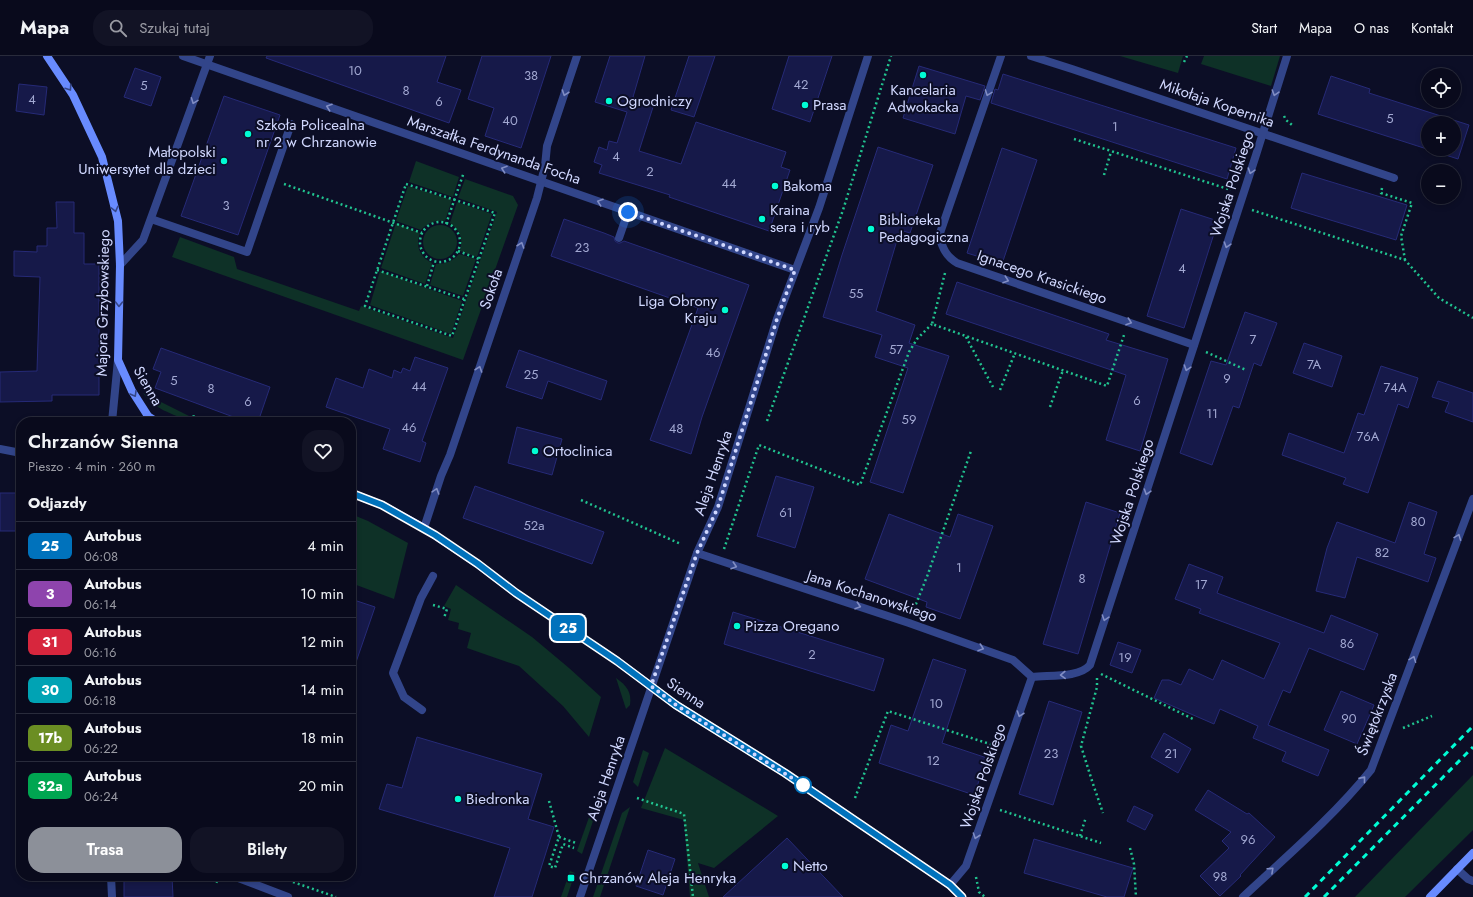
<!DOCTYPE html>
<html lang="pl">
<head>
<meta charset="utf-8">
<style>
	:root { --surface:#090a1c; --page:#121325; --text:#f1f3f6; --muted:#999aa3; --line:#292b3b; --accent:#8c9099 }
	body { margin:0; font-family:Jost,sans-serif; background:var(--page); color:var(--text); height:100vh; display:flex; flex-direction:column; font-size:15px; white-space:nowrap }
	* { box-sizing:border-box; margin:0 }
	p { font-size:13px; color:var(--muted) }
	.icon { flex:none; width:22px; height:22px; fill:none; stroke:currentColor; stroke-width:2; stroke-linecap:round; stroke-linejoin:round }
	.map { position:relative; flex:1; overflow:hidden }
	.sheet { position:absolute; left:16px; top:361px; width:340px; height:464px; display:flex; flex-direction:column; background:var(--surface); border-radius:16px; box-shadow:0 2px 6px #0003,0 0 0 1px var(--line) }
	.sheet>* { flex:none }
	.badge { padding:0 8px; border-radius:6px; font-size:14px; line-height:26px }
	.controls { position:absolute; left:1421px; top:12px; display:grid; gap:8px }
	.controls a { display:grid; place-items:center; width:40px; height:40px; border-radius:50%; background:var(--surface); box-shadow:0 2px 6px #0003,0 0 0 1px var(--line); font-size:20px }
	.you { position:absolute; width:20px; height:20px; margin:-10px; border:3px solid #fff; border-radius:50%; background:#1a73e8; box-shadow:0 0 0 6px #1a73e833 }
	.map>.badge { position:absolute; translate:-50% -50%; box-shadow:0 0 0 2px #fff }
	h2 { padding:0 12px; font-size:15px; line-height:36px }
	.round { display:grid; place-items:center; flex:none; width:42px; height:42px; border-radius:16px; background:var(--page) }
	.summary { display:flex; align-items:center; justify-content:space-between; height:68px; padding:0 12px }
	h1 { font-size:19px; font-weight:600; line-height:30px }
	.primary-button { display:flex; gap:8px; margin-top:auto; padding:8px 12px }
	.primary-button a { flex:1; height:46px; border-radius:16px; background:var(--accent); color:#fff; font-size:16px; font-weight:600; line-height:46px; text-align:center }
	.primary-button a+a { background:var(--page); color:var(--text) }
	ul { padding:0; list-style:none }
	li { display:flex; align-items:center; gap:12px; height:48px; padding:0 12px; border-top:1px solid var(--line) }
	li div { flex:1 }
	li b { display:block; font-size:15px }
	li em { font-style:normal }
	li .badge { min-width:44px; font-weight:700; text-align:center }
	header { display:flex; align-items:center; gap:24px; box-sizing:border-box; height:56px; padding:0 20px; background:var(--surface); border-bottom:1px solid var(--line) }
	header strong { font-size:19px }
	nav { display:flex; gap:22px; margin-inline-start:auto; font-size:14px }
	.search { width:280px; height:36px; background:var(--page); display:flex; align-items:center; gap:10px; box-sizing:border-box; padding:0 14px; border-radius:16px; color:var(--muted); font-size:15px }
	.map>svg:first-child { display:block }
</style>
</head>
<body>
<header>
<strong>Mapa</strong>
<div class="search"><svg class="icon" aria-label="search" viewBox="0 0 24 24"><circle cx="10" cy="10" r="6"/><path d="M15 15l6 6"/></svg>Szukaj tutaj</div>
<nav><a>Start</a><a>Mapa</a><a>O nas</a><a>Kontakt</a></nav>
</header>
<div class="map">
<svg width="1473" height="841" viewBox="0 0 1473 841">
	<rect width="100%" height="100%" fill="#0c0e26"/>
	<g fill="#0e3127">
		<path d="M1120,0H1183L1178,17Z"/>
		<path d="M1204,0H1280L1271,30L1201,8Z"/>
		<path d="M416,105L459,121L453,141L409,126Z"/>
		<path d="M465,123L513,140L518,149L463,304L172,201L180,181L234,201L237,213L359,255L361,250L453,282L497,156L458,142Z"/>
		<path d="M408,130L452,144L445,165C436,164 427,167 421,174L396,165Z"/>
		<path d="M457,146L492,158L477,201L460,195C463,183 461,175 450,167Z"/>
		<path d="M396,167L420,177C415,191 420,201 432,207L425,228L381,212Z"/>
		<circle cx="440" cy="186" r="17"/>
		<path d="M459,198L476,203L463,240L430,229L436,208C446,208 453,205 459,198Z"/>
		<path d="M380,215L462,245L451,278L370,249Z"/>
		<path d="M143,337L191,361L190,365C172,358 154,353 143,337Z"/>
		<path d="M351,458L368,465L408,487L394,543L351,527Z"/>
		<path d="M456,529L532,581L569,612L601,641L589,681L563,650L519,610L467,592L471,577L458,573L459,567L448,564L451,553L444,550Z"/>
		<path d="M616,622C626,629 632,636 630,649L626,653Z"/>
		<path d="M665,692L778,760L714,812L698,807L709,841H690L684,764L641,752Z"/>
		<path d="M643,694L649,697L638,731L633,726Z"/>
		<path d="M1473,719V774L1405,841H1355Z"/>
		<path d="M598,736L599,747L582,798L577,795Z"/>
		<path d="M630,751L600,841H593L622,757Z"/>
		<path d="M570,815L575,817L567,841H561Z"/>
	</g>
	<g fill="#161949" stroke="#262a77" fill-rule="evenodd">
		<path d="M267,0H446L437,26L461,34L449,67L266,2Z"/>
		<path d="M482,0H551L521,92L485,80L494,52L468,43Z"/>
		<path d="M610,0H645L633,41L654,48L639,95L681,108L696,66L786,96L781,111L790,114L769,175L669,141L670,139L599,117L602,109L594,106L599,91L607,94L609,85L617,87L627,56L595,46Z"/>
		<path d="M689,0H715L694,61L671,54Z"/>
		<path d="M789,0H832L810,66L772,53Z"/>
		<path d="M919,10L985,30L980,44L966,40L955,78L903,62Z"/>
		<path d="M135,12L161,21L151,50L124,41Z"/>
		<path d="M1003,18L1236,92L1227,123L991,47L995,33L998,34Z"/>
		<path d="M1331,20L1370,33L1369,37L1469,69L1458,103L1318,58ZM1428,67H1454V93H1428Z"/>
		<path d="M19,28L47,31L44,59L16,55Z"/>
		<path d="M224,40L280,59L238,179L181,160Z"/>
		<path d="M878,91L933,109L910,177L900,174L876,255L915,269L909,287L949,300L903,437L870,426L908,312L875,301L882,279L823,261L842,199Z"/>
		<path d="M1002,92L1037,104L1002,208L967,197Z"/>
		<path d="M1302,117L1407,149L1396,184L1291,152Z"/>
		<path d="M56,146H74V177H84V208H99V339H52V345L0,346V316L37,315L40,221L14,220V195L37,196V190H47V172H57Z"/>
		<path d="M1181,153L1218,165L1184,272L1147,260Z"/>
		<path d="M564,163L604,177L614,181L615,185L618,187H620L624,185L749,229L702,361L691,398L650,384L698,252L551,200Z"/>
		<path d="M957,226L1109,278L1106,284L1168,303L1140,395L1106,384L1126,319L946,258Z"/>
		<path d="M1245,256L1277,267L1261,310L1254,307L1239,352L1233,350L1212,409L1180,397L1211,305L1226,309Z"/>
		<path d="M1304,287L1342,300L1332,331L1293,317Z"/>
		<path d="M161,292L270,331L258,366H247L155,332L161,316L153,313Z"/>
		<path d="M519,294L607,325L601,344L548,325L542,343L506,331Z"/>
		<path d="M415,301L448,312L422,385L426,387L420,406L383,393L390,373L326,351L336,322L363,332L369,313L392,322L394,314L401,317L403,312L410,315Z"/>
		<path d="M1381,310L1418,322L1408,352L1398,348L1368,437L1343,428L1346,422L1282,399L1289,377L1344,397L1358,357L1364,359Z"/>
		<path d="M1438,325L1473,337V366L1445,356L1449,346L1432,341Z"/>
		<path d="M517,371L562,383L552,419L508,407Z"/>
		<path d="M776,420L814,431L795,492L757,480Z"/>
		<path d="M475,430L604,476L592,508L463,462Z"/>
		<rect x="0" y="437" width="21" height="38"/>
		<path d="M1086,446L1120,457L1078,598L1043,588Z"/>
		<path d="M1409,446L1437,456L1424,498L1436,502L1428,526L1357,501L1345,542L1316,535L1327,492L1337,466L1395,487Z"/>
		<path d="M889,458L950,481L958,458L993,470L960,563L926,551L927,546L865,523Z"/>
		<path d="M1189,508L1223,521L1217,537L1324,577L1331,559L1378,578L1364,614L1309,592L1290,637L1283,634L1268,669L1329,694L1318,720L1282,705L1286,696L1253,682L1258,670L1220,653L1214,668L1154,642L1162,624H1169L1181,629L1189,613L1213,624L1222,604L1264,623L1280,587L1199,557L1201,553L1175,543Z"/>
		<path d="M351,543L375,551L354,612H351Z"/>
		<path d="M733,556L884,603L874,635L724,588Z"/>
		<path d="M1118,586L1141,594L1132,617L1110,609Z"/>
		<path d="M933,603L966,614L942,687L987,702L974,739L879,707L891,669L908,675Z"/>
		<path d="M1341,635L1374,649L1357,688L1324,674Z"/>
		<path d="M1049,645L1082,656L1053,749L1019,738Z"/>
		<path d="M1164,677L1191,693L1178,717L1151,701Z"/>
		<path d="M417,681L542,718L528,763L554,771L532,841H494L510,792L379,753L387,728L402,732Z"/>
		<path d="M1208,734L1247,758L1249,757L1275,781L1240,819L1241,820L1220,840L1200,820L1229,792L1222,785L1231,776L1195,754Z"/>
		<path d="M1134,750L1153,759L1145,774L1127,765Z"/>
		<path d="M787,782L843,841H723Z"/>
		<path d="M1034,783L1133,812L1124,841H1107L1024,817Z"/>
		<path d="M648,794L675,803L663,839L636,830Z"/>
		<path d="M124,820H172L173,841H124Z"/>
	</g>
	<g fill="none" stroke-linecap="round" stroke-linejoin="round">
		<g stroke="#21c38f" stroke-width="2.5" stroke-dasharray="2 3" stroke-linecap="butt">
			<path d="M1184,6L1187,0"/>
			<path d="M1284,60L1286,64L1292,69"/>
			<path d="M1074,83L1231,134"/>
			<path d="M1104,119L1111,96"/>
			<path d="M284,128L422,177"/>
			<path d="M406,128L495,157L452,280L365,250Z"/>
			<path d="M1382,132L1381,137L1412,147L1401,180L1405,204"/>
			<path d="M1252,154L1405,204L1439,242L1473,262"/>
			<circle cx="440" cy="186" r="20"/>
			<path d="M446,168L464,116"/>
			<path d="M458,195L479,203"/>
			<path d="M377,214L464,243"/>
			<path d="M945,217L932,268L1107,330L1124,279"/>
			<path d="M427,230L434,206"/>
			<path d="M966,281L993,331"/>
			<path d="M1206,296L1246,314"/>
			<path d="M1000,334L1015,297"/>
			<path d="M1050,351L1063,314"/>
			<path d="M767,365L843,154L891,0"/>
			<path d="M192,366L194,359"/>
			<path d="M581,444L681,488"/>
			<path d="M724,493L759,389L860,429L909,296L917,283L932,268"/>
			<path d="M433,549L447,553L444,562"/>
			<path d="M914,553L928,518L971,395"/>
			<path d="M1101,618L1193,663"/>
			<path d="M1097,622V631L1081,690L1093,728L1103,757"/>
			<path d="M1403,672L1432,660"/>
			<path d="M637,742L684,758L693,841"/>
			<path d="M855,742L888,655L993,689"/>
			<path d="M549,745L559,781L549,810L555,812L563,788L574,792"/>
			<path d="M1000,754L1101,787"/>
			<path d="M1080,780L1086,761"/>
			<path d="M559,781L576,787"/>
			<path d="M1130,792L1134,808L1136,841"/>
			<path d="M202,820L220,827"/>
			<path d="M976,821L979,836L985,841"/>
			<path d="M293,826L336,841"/>
		</g>
		<g stroke="#32458a" stroke-width="8">
			<path d="M1001,0L939,180C943,193 946,200 957,207L1194,289"/>
			<path d="M151,163L247,196L291,68"/>
			<path d="M619,182L628,156"/>
			<path d="M422,654L404,641L393,617L421,542L433,520"/>
			<path d="M1457,813L1468,823L1473,825"/>
		</g>
		<g stroke="#32458a" stroke-width="8">
			<path d="M183,0L795,214"/>
			<path d="M1031,0L1072,13L1394,122"/>
			<path d="M120,209L143,184L210,0"/>
			<path d="M112,366L118,304"/>
			<path d="M0,393L21,397"/>
			<path d="M424,472L441,420L450,399L537,142L545,110L547,90L577,0"/>
			<path d="M697,497L909,567L1013,604L1032,621"/>
			<path d="M1032,621C1050,619 1079,622 1090,609L1256,99L1287,0"/>
			<path d="M111,820L112,841"/>
			<path d="M233,820L288,841"/>
			<path d="M950,829L966,810L1032,621"/>
			<path d="M580,841L697,497L718,451L777,263L819,152L868,0"/>
			<path d="M1243,841C1287,800 1333,761 1371,714L1473,443"/>
		</g>
		<g stroke="#688bff" stroke-width="8">
			<path d="M47,0L73,39L102,101L118,165L120,209L118,304L132,335L148,360L157,366"/>
			<path d="M351,437L382,449L424,472L479,509L516,537L617,605L676,649L785,717L950,829L962,841"/>
			<path d="M1430,841L1473,797"/>
		</g>
		<g stroke="#00fcd4" stroke-width="3" stroke-dasharray="6 5" stroke-linecap="butt">
			<path d="M1305,841L1473,670"/>
			<path d="M1324,841L1473,691"/>
		</g>
	</g>
	<defs><path id="oneway-chevron" d="M-2-3.5L2.5 0L-2 3.5" fill="none" stroke-width="1.6" stroke-linecap="round" stroke-linejoin="round"/></defs>
	<g stroke="#354688">
		<use href="#oneway-chevron" transform="translate(69 32) rotate(56)"/>
		<use href="#oneway-chevron" transform="translate(115 153) rotate(76)"/>
		<use href="#oneway-chevron" transform="translate(119 248) rotate(91)"/>
		<use href="#oneway-chevron" transform="translate(134 338) rotate(60)"/>
	</g>
	<g stroke="#828ec4">
		<use href="#oneway-chevron" transform="translate(565 37) rotate(109)"/>
		<use href="#oneway-chevron" transform="translate(988 37) rotate(110)"/>
		<use href="#oneway-chevron" transform="translate(1275 37) rotate(107)"/>
		<use href="#oneway-chevron" transform="translate(194 45) rotate(111)"/>
		<use href="#oneway-chevron" transform="translate(329 51) rotate(-161)"/>
		<use href="#oneway-chevron" transform="translate(504 113) rotate(-161)"/>
		<use href="#oneway-chevron" transform="translate(1251 115) rotate(108)"/>
		<use href="#oneway-chevron" transform="translate(600 146) rotate(-161)"/>
		<use href="#oneway-chevron" transform="translate(521 189) rotate(-71)"/>
		<use href="#oneway-chevron" transform="translate(1227 189) rotate(108)"/>
		<use href="#oneway-chevron" transform="translate(1006 224) rotate(19)"/>
		<use href="#oneway-chevron" transform="translate(1129 266) rotate(19)"/>
		<use href="#oneway-chevron" transform="translate(1187 312) rotate(108)"/>
		<use href="#oneway-chevron" transform="translate(479 313) rotate(-71)"/>
		<use href="#oneway-chevron" transform="translate(436 435) rotate(-72)"/>
		<use href="#oneway-chevron" transform="translate(1147 436) rotate(108)"/>
		<use href="#oneway-chevron" transform="translate(1458 481) rotate(-69)"/>
		<use href="#oneway-chevron" transform="translate(734 510) rotate(18)"/>
		<use href="#oneway-chevron" transform="translate(858 550) rotate(18)"/>
		<use href="#oneway-chevron" transform="translate(1105 562) rotate(108)"/>
		<use href="#oneway-chevron" transform="translate(981 592) rotate(19)"/>
		<use href="#oneway-chevron" transform="translate(1413 603) rotate(-69)"/>
		<use href="#oneway-chevron" transform="translate(1063 619) rotate(178)"/>
		<use href="#oneway-chevron" transform="translate(1020 658) rotate(109)"/>
		<use href="#oneway-chevron" transform="translate(1363 723) rotate(-51)"/>
		<use href="#oneway-chevron" transform="translate(976 780) rotate(109)"/>
		<use href="#oneway-chevron" transform="translate(1271 814) rotate(-43)"/>
	</g>
	<g fill="none" stroke-linecap="round" stroke-linejoin="round">
		<g stroke="#fff" stroke-width="9">
			<path id="line" d="M351,437L382,449L435,479L478,508L516,537L617,605L676,649L785,717L950,829L962,841"/>
		</g>
		<use href="#line" stroke="#0072bc" stroke-width="6"/>
		<path stroke="#d1d8ff" stroke-width="4" stroke-dasharray="0 7.2" d="M628,156L795,214L777,263L718,451L697,497L651,630L676,649L803,729"/>
	</g>
	<g fill="#00fcd4" stroke="#0c0e26" stroke-width="1.5">
		<circle cx="923" cy="19" r="4"/>
		<circle cx="609" cy="45" r="4"/>
		<circle cx="805" cy="49" r="4"/>
		<circle cx="248" cy="78" r="4"/>
		<circle cx="224" cy="105" r="4"/>
		<circle cx="775" cy="130" r="4"/>
		<circle cx="762" cy="163" r="4"/>
		<circle cx="871" cy="173" r="4"/>
		<circle cx="725" cy="254" r="4"/>
		<circle cx="535" cy="395" r="4"/>
		<circle cx="737" cy="570" r="4"/>
		<circle cx="458" cy="743" r="4"/>
		<circle cx="785" cy="810" r="4"/>
		<rect x="567" y="818" width="8" height="8" rx="2"/>
	</g>
	<circle fill="#fff" stroke="#0072bc" stroke-width="2" cx="803" cy="729" r="8"/>
	<g text-anchor="middle" dominant-baseline="central" stroke-width="4" stroke-linejoin="round" paint-order="stroke">
		<g font-size="13" fill="#a2a8d2">
			<text x="355" y="14">10</text>
			<text x="531" y="19">38</text>
			<text x="801" y="28">42</text>
			<text x="144" y="29">5</text>
			<text x="406" y="34">8</text>
			<text x="32" y="43">4</text>
			<text x="439" y="45">6</text>
			<text x="1390" y="62">5</text>
			<text x="510" y="64">40</text>
			<text x="1115" y="70">1</text>
			<text x="616" y="100">4</text>
			<text x="650" y="115">2</text>
			<text x="729" y="127">44</text>
			<text x="226" y="149">3</text>
			<text x="582" y="191">23</text>
			<text x="1182" y="212">4</text>
			<text x="856" y="237">55</text>
			<text x="1253" y="283">7</text>
			<text x="896" y="293">57</text>
			<text x="713" y="296">46</text>
			<text x="1314" y="308">7A</text>
			<text x="531" y="318">25</text>
			<text x="1227" y="322">9</text>
			<text x="174" y="324">5</text>
			<text x="419" y="330">44</text>
			<text x="1395" y="331">74A</text>
			<text x="211" y="332">8</text>
			<text x="1137" y="344">6</text>
			<text x="248" y="345">6</text>
			<text x="1212" y="357">11</text>
			<text x="909" y="363">59</text>
			<text x="409" y="371">46</text>
			<text x="676" y="372">48</text>
			<text x="1368" y="380">76A</text>
			<text x="786" y="456">61</text>
			<text x="1418" y="465">80</text>
			<text x="534" y="469">52a</text>
			<text x="1382" y="496">82</text>
			<text x="959" y="511">1</text>
			<text x="1082" y="522">8</text>
			<text x="1201" y="528">17</text>
			<text x="1347" y="587">86</text>
			<text x="812" y="598">2</text>
			<text x="1125" y="601">19</text>
			<text x="936" y="647">10</text>
			<text x="1349" y="662">90</text>
			<text x="1051" y="697">23</text>
			<text x="1171" y="697">21</text>
			<text x="933" y="704">12</text>
			<text x="1248" y="783">96</text>
			<text x="1220" y="820">98</text>
		</g>
		<g font-size="15" fill="#d1d8ff" stroke="#0c0e26" text-anchor="start">
			<text x="923" y="34" text-anchor="middle">Kancelaria<tspan x="923" dy="17">Adwokacka</tspan></text>
			<text x="617" y="45">Ogrodniczy</text>
			<text x="813" y="49">Prasa</text>
			<text x="256" y="69">Szkoła Policealna<tspan x="256" dy="17">nr 2 w Chrzanowie</tspan></text>
			<text x="216" y="96" text-anchor="end">Małopolski<tspan x="216" dy="17">Uniwersytet dla dzieci</tspan></text>
			<text x="783" y="130">Bakoma</text>
			<text x="770" y="154">Kraina<tspan x="770" dy="17">sera i ryb</tspan></text>
			<text x="879" y="164">Biblioteka<tspan x="879" dy="17">Pedagogiczna</tspan></text>
			<text x="717" y="245" text-anchor="end">Liga Obrony<tspan x="717" dy="17">Kraju</tspan></text>
			<text x="543" y="395">Ortoclinica</text>
			<text x="745" y="570">Pizza Oregano</text>
			<text x="466" y="743">Biedronka</text>
			<text x="793" y="810">Netto</text>
			<text x="579" y="822">Chrzanów Aleja Henryka</text>
		</g>
		<g font-size="15" fill="#d1d8ff" stroke="#0c0e26">
			<text transform="translate(1217 47) rotate(19)">Mikołaja Kopernika</text>
			<text transform="translate(494 94) rotate(19)">Marszałka Ferdynanda Focha</text>
			<text transform="translate(1232 128) rotate(-72)">Wojska Polskiego</text>
			<text transform="translate(1042 221) rotate(19)">Ignacego Krasickiego</text>
			<text transform="translate(491 233) rotate(-71)">Sokoła</text>
			<text transform="translate(103 247) rotate(-89)">Majora Grzybowskiego</text>
			<text transform="translate(148 330) rotate(60)">Sienna</text>
			<text transform="translate(713 417) rotate(-71)">Aleja Henryka</text>
			<text transform="translate(1132 436) rotate(-72)">Wojska Polskiego</text>
			<text transform="translate(872 540) rotate(18)">Jana Kochanowskiego</text>
			<text transform="translate(686 637) rotate(34)">Sienna</text>
			<text transform="translate(1377 658) rotate(-69)">Świętokrzyska</text>
			<text transform="translate(983 720) rotate(-71)">Wojska Polskiego</text>
			<text transform="translate(606 722) rotate(-71)">Aleja Henryka</text>
		</g>
	</g>
</svg>
<div class="controls">
<a><svg class="icon" aria-label="locate" viewBox="0 0 24 24"><circle cx="12" cy="12" r="6"/><path d="M12 2v4M12 18v4M2 12h4M18 12h4"/></svg></a>
<a>+</a>
<a>−</a>
</div>
<div class="you" style="left:628px;top:156px"></div>
<b class="badge" style="left:568px;top:572px;background:#0072bc;color:#fff">25</b>
<section class="sheet">
<div class="summary"><div><h1>Chrzanów Sienna</h1><p>Pieszo · 4 min · 260 m</p></div><a class="round"><svg class="icon" aria-label="heart" viewBox="0 0 24 24"><path d="M12 20l-8-8c-3-5 5-10 8-4 3-6 11-1 8 4z"/></svg></a></div>
<h2>Odjazdy</h2>
<ul>
<li><span class="badge" style="background:#0072bc;color:#fff">25</span><div><b>Autobus</b><p>06:08</p></div><em>4 min</em></li>
<li><span class="badge" style="background:#8e44ad;color:#fff">3</span><div><b>Autobus</b><p>06:14</p></div><em>10 min</em></li>
<li><span class="badge" style="background:#d7263d;color:#fff">31</span><div><b>Autobus</b><p>06:16</p></div><em>12 min</em></li>
<li><span class="badge" style="background:#00a3b4;color:#fff">30</span><div><b>Autobus</b><p>06:18</p></div><em>14 min</em></li>
<li><span class="badge" style="background:#6b8e23;color:#fff">17b</span><div><b>Autobus</b><p>06:22</p></div><em>18 min</em></li>
<li><span class="badge" style="background:#00a651;color:#fff">32a</span><div><b>Autobus</b><p>06:24</p></div><em>20 min</em></li>
</ul>
<div class="primary-button"><a>Trasa</a><a>Bilety</a></div>
</section>
</div>
</body>
</html>
